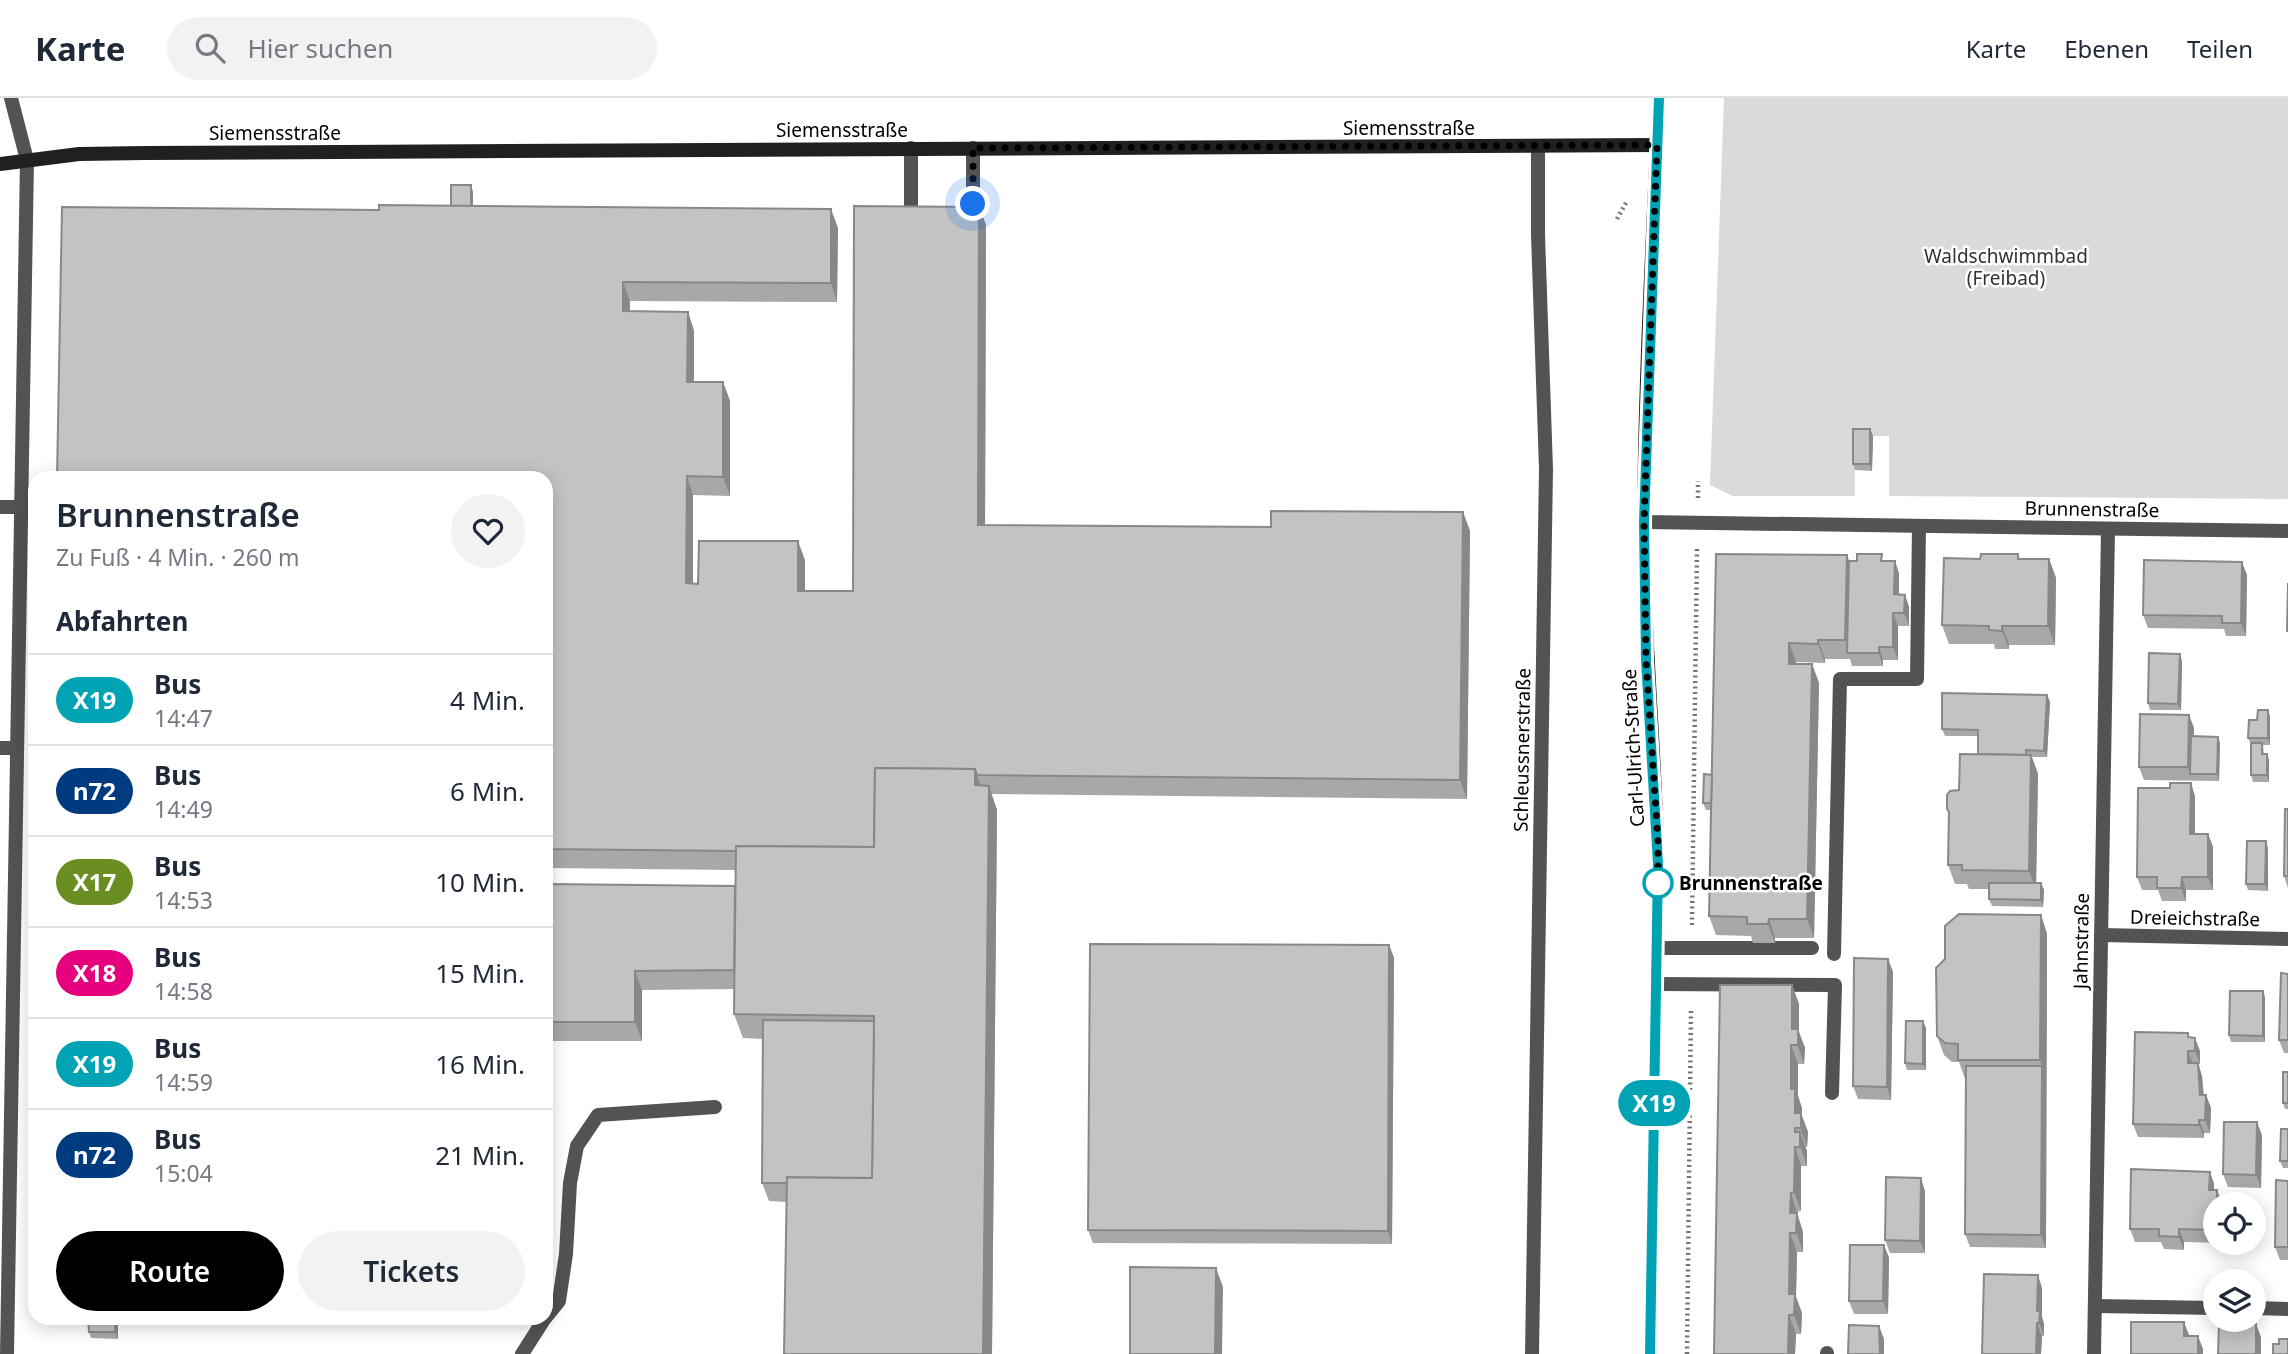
<!DOCTYPE html>
<html lang="de">
<head>
<meta charset="utf-8">
<style>
	:root { --surface:#fff; --page:#f2f2f3; --text:#1f2937; --muted:#747a83; --line:#e0e1e3; --accent:#000 }
	body { margin:0; font-family:"Noto Sans",sans-serif; background:var(--page); color:var(--text); height:100vh; display:flex; flex-direction:column; font-size:26px; white-space:nowrap }
	* { box-sizing:border-box; margin:0 }
	p { font-size:23px; color:var(--muted) }
	.icon { flex:none; width:38px; height:38px; fill:none; stroke:currentColor; stroke-width:2; stroke-linecap:round; stroke-linejoin:round }
	.map { position:relative; flex:1; overflow:hidden }
	.drawer { position:absolute; left:28px; top:373px; width:525px; height:854px; display:flex; flex-direction:column; background:var(--surface); border-radius:21px; box-shadow:0 4px 18px #0003 }
	.drawer>* { flex:none }
	.badge { padding:0 14px; border-radius:23px; font-size:24px; line-height:46px }
	.controls { position:absolute; left:2203px; top:1094px; display:grid; gap:14px }
	.controls a { display:grid; place-items:center; width:63px; height:63px; border-radius:50%; background:var(--surface); box-shadow:0 4px 18px #0003; font-size:35px }
	.you { position:absolute; width:35px; height:35px; margin:-18px; border:5px solid #fff; border-radius:50%; background:#1a73e8; box-shadow:0 0 0 10px #1a73e833 }
	.map>.badge { position:absolute; translate:-50% -50%; box-shadow:0 0 0 4px #fff }
	h2 { padding:0 28px; font-size:26px; line-height:63px }
	.round { display:grid; place-items:center; flex:none; width:74px; height:74px; border-radius:37px; background:var(--page) }
	.headline { display:flex; align-items:center; justify-content:space-between; height:119px; padding:0 28px }
	h1 { font-size:33px; font-weight:600; line-height:52px }
	.cta { display:flex; gap:14px; margin-top:auto; padding:14px 28px }
	.cta a { flex:1; height:80px; border-radius:42px; background:var(--accent); color:#fff; font-size:28px; font-weight:600; line-height:80px; text-align:center }
	.cta a+a { background:var(--page); color:var(--text) }
	ul { padding:0; list-style:none }
	li { display:flex; align-items:center; gap:21px; height:91px; padding:0 28px; border-top:2px solid var(--line) }
	li div { flex:1 }
	li b { display:block; font-size:26px }
	li em { font-style:normal }
	li .badge { min-width:77px; font-weight:700; text-align:center }
	header { display:flex; align-items:center; gap:42px; box-sizing:border-box; height:98px; padding:0 35px; background:var(--surface); border-bottom:2px solid var(--line) }
	header strong { font-size:33px }
	nav { display:flex; gap:38px; margin-inline-start:auto; font-size:24px }
	.search { width:490px; height:63px; background:var(--page); display:flex; align-items:center; gap:18px; box-sizing:border-box; padding:0 24px; border-radius:38px; color:var(--muted); font-size:26px }
	.map>svg:first-child { display:block }
</style>
</head>
<body>
<header>
<strong>Karte</strong>
<div class="search"><svg class="icon" aria-label="search" viewBox="0 0 24 24"><circle cx="10" cy="10" r="6"/><path d="M15 15l6 6"/></svg>Hier suchen</div>
<nav><a>Karte</a><a>Ebenen</a><a>Teilen</a></nav>
</header>
<div class="map">
<svg width="2288" height="1256" viewBox="0 0 2288 1256">
	<rect width="100%" height="100%" fill="#fff"/>
	<path fill="#dadada" d="M1724,0H2288V401L1889,398V338H1855V398H1733L1710,387Z"/>
	<g fill="none" stroke-linecap="round" stroke-linejoin="round">
		<g stroke="#757575" stroke-width="4.5" stroke-dasharray="2 3.5" stroke-linecap="butt">
			<path d="M1617,121L1627,103"/>
			<path d="M1698,400V383"/>
			<path d="M1692,827L1697,450"/>
			<path d="M1687,1256L1691,912"/>
		</g>
		<g stroke="#535353" stroke-width="14">
			<path d="M911,50V126"/>
			<path d="M973,126V50"/>
			<path d="M0,409H21"/>
			<path d="M0,650H17"/>
			<path d="M1657,850H1812"/>
			<path d="M1834,856L1840,581H1917L1919,428"/>
			<path d="M1656,886L1835,887L1832,995"/>
			<path d="M546,1219L559,1203L566,1156L570,1085L577,1048L598,1017L715,1009"/>
			<path d="M522,1256L545,1220"/>
			<path d="M1827,1256V1255"/>
		</g>
		<g stroke="#535353" stroke-width="14">
			<path d="M1644,424L2288,433"/>
			<path d="M2101,837L2288,841"/>
			<path d="M2095,1208L2216,1210"/>
			<path d="M2254,1210L2288,1211"/>
			<path d="M7,1256L27,62L11,0"/>
			<path d="M1532,1256L1546,371L1538,137V49"/>
			<path d="M2094,1256L2108,431"/>
		</g>
		<g stroke="#202020" stroke-width="14">
			<path d="M0,66L79,56L145,55L1657,47"/>
			<path d="M1650,1256L1658,789C1657,667 1643,546 1644,424C1645,282 1653,141 1659,0"/>
		</g>
	</g>
	<g fill="#a8a8a8">
		<path d="M473,94V108L838,130L837,204L630,203V214H688L694,233V284H723L730,303V398L693,397V486H698L805,462V493H853L979,109L986,127L985,427L1271,429L1463,414L1470,433L1467,701L991,696L997,712L992,1256H784L786,1104L769,1103L762,1085L763,941L743,940L734,916V891L642,892V943H546V786L735,788V772L546,770V380L379,112L451,108Z"/>
		<path d="M1870,331L1873,338L1872,373L1855,372L1853,366Z"/>
		<path d="M1716,456L1849,463H1895L1899,476V496L1905,497L1909,509V528H1898V562H1883V568H1852L1850,561H1825V565L1796,564V566H1812L1819,585L1814,840H1775V845H1753L1751,838L1716,837L1709,818L1711,712H1706L1703,705L1712,677Z"/>
		<path d="M2018,456L2020,461H2049L2056,480L2055,547H2009V551H1995L1994,546H1949L1942,527L1980,461Z"/>
		<path d="M2247,477L2246,538H2226L2224,531L2148,530L2143,517Z"/>
		<path d="M2182,563L2181,612H2150L2148,605Z"/>
		<path d="M2047,597L2050,604L2047,659H2032L2038,676L2036,785H2041L2044,792L2043,809L1992,808L1989,801V791H1969L1967,786H1955L1948,767L1949,717L1947,711L1959,692L1978,656V638H1945L1942,631Z"/>
		<path d="M2268,612L2270,619V647H2263L2264,656H2267L2269,662V684H2253L2251,677V647L2248,640L2257,622Z"/>
		<path d="M2189,617L2194,630L2193,638L2218,639L2220,645L2219,683L2144,682L2139,669Z"/>
		<path d="M2195,698V736H2208L2213,749V792H2186V803H2162L2158,792H2142L2137,779Z"/>
		<path d="M2288,711V790L2284,778Z"/>
		<path d="M2268,750V793L2248,792L2246,786Z"/>
		<path d="M2041,817L2047,836L2046,1150L1970,1149L1965,1136L1966,981H1965L1959,964H1952L1944,957L1937,938Z"/>
		<path d="M1389,847L1394,860L1392,1146L1093,1145L1088,1132Z"/>
		<path d="M1888,861L1893,874L1891,1002L1858,1001L1853,988Z"/>
		<path d="M2288,876V955H2284L2279,942Z"/>
		<path d="M1720,887H1792L1799,906V934L1805,950L1804,966H1798V998L1802,1010V1018L1808,1034L1807,1049H1805L1807,1053V1068H1801V1113L1797,1114V1117L1803,1134V1154H1797L1796,1199L1802,1215L1801,1236H1796L1795,1256Z"/>
		<path d="M2265,899V944H2231L2229,937Z"/>
		<path d="M1926,930V972H1907L1905,965Z"/>
		<path d="M2190,939L2200,953V966H2198L2202,978L2204,997H2206L2211,1010L2210,1035H2204V1040L2138,1039L2133,1026Z"/>
		<path d="M2288,974V1011H2285L2283,1005Z"/>
		<path d="M2288,1031V1070H2283L2280,1063Z"/>
		<path d="M2262,1037L2261,1090L2228,1089L2223,1076Z"/>
		<path d="M2210,1074L2214,1086V1092H2217L2222,1105L2221,1106H2216V1124L2213,1123V1125H2216V1144H2225V1145L2184,1144V1152L2164,1151L2161,1144H2135L2130,1131Z"/>
		<path d="M2288,1083V1162H2280L2275,1149Z"/>
		<path d="M1925,1093V1155H1890L1885,1142Z"/>
		<path d="M1884,1147L1889,1160L1888,1216H1854L1849,1203Z"/>
		<path d="M2042,1190V1219L2044,1226V1238H2042L2041,1256H1982Z"/>
		<path d="M118,1227V1241L91,1240L89,1234Z"/>
	</g>
	<g fill="#888">
		<path d="M471,87L473,94V127L471,120Z"/>
		<path d="M979,109L986,127L985,445L978,427Z"/>
		<path d="M831,111L838,130L837,204L831,185Z"/>
		<path d="M623,184L630,203L629,232L623,213Z"/>
		<path d="M688,214L694,233V303L687,284Z"/>
		<path d="M723,284L730,303V398L723,379Z"/>
		<path d="M1870,331L1873,338L1872,373L1870,366Z"/>
		<path d="M687,378L693,397V504L686,485Z"/>
		<path d="M1463,414L1470,433L1467,701L1460,682Z"/>
		<path d="M798,443L805,462V512L798,493Z"/>
		<path d="M1847,457L1854,476L1850,555L1845,542Z"/>
		<path d="M2049,461L2056,480L2055,547L2048,528Z"/>
		<path d="M1895,463L1899,476V509L1894,496Z"/>
		<path d="M2242,464L2247,477L2246,538L2241,525Z"/>
		<path d="M1905,497L1909,509V528L1904,515Z"/>
		<path d="M1893,515L1898,528V562L1893,549Z"/>
		<path d="M2002,528L2009,547V551L2002,533Z"/>
		<path d="M1818,542L1825,561V565L1818,546Z"/>
		<path d="M1789,545L1796,564L1795,584L1789,566Z"/>
		<path d="M1879,549L1883,562V568L1879,555Z"/>
		<path d="M2180,556L2182,563L2181,612L2178,606Z"/>
		<path d="M1812,566L1819,585L1814,840L1807,821Z"/>
		<path d="M2047,597L2050,604L2047,659L2044,653Z"/>
		<path d="M2268,612L2270,619V647L2268,640Z"/>
		<path d="M2189,617L2194,630L2193,676H2190L2188,669Z"/>
		<path d="M2218,639L2220,645L2219,683L2217,676Z"/>
		<path d="M2267,656L2269,662V684L2267,677Z"/>
		<path d="M2031,657L2038,676L2036,792L2029,773Z"/>
		<path d="M975,671L983,695L975,687Z"/>
		<path d="M2191,685L2195,698V749L2190,736Z"/>
		<path d="M989,688L997,712L992,1256H983Z"/>
		<path d="M2208,736L2213,749V792L2208,779Z"/>
		<path d="M2266,743L2268,750V793L2265,786Z"/>
		<path d="M2182,779L2186,792V803L2181,790Z"/>
		<path d="M2041,785L2044,792L2043,809L2041,802Z"/>
		<path d="M2041,817L2047,836L2046,1150L2041,1137L2042,968L2040,962Z"/>
		<path d="M1769,821L1775,840V845L1768,826Z"/>
		<path d="M1389,847L1394,860L1392,1146L1388,1133Z"/>
		<path d="M1888,861L1893,874L1891,1002L1887,989Z"/>
		<path d="M635,873L642,892V943L635,924Z"/>
		<path d="M1792,887L1799,906V934L1805,950L1804,966L1792,931Z"/>
		<path d="M2263,893L2265,899V944L2263,938Z"/>
		<path d="M1923,923L1926,930V972L1923,966Z"/>
		<path d="M2195,940L2200,953V966L2195,953Z"/>
		<path d="M1791,947L1798,966V998L1802,1010V1018L1808,1034L1807,1049L1795,1015L1791,991Z"/>
		<path d="M2188,953L2193,966L2188,965Z"/>
		<path d="M2198,965L2202,978L2204,1010L2200,997Z"/>
		<path d="M2206,997L2211,1010L2210,1035L2205,1022Z"/>
		<path d="M2199,1022L2204,1035V1040L2199,1027Z"/>
		<path d="M2257,1024L2262,1037L2261,1090L2256,1077Z"/>
		<path d="M1795,1030L1800,1044V1034L1807,1053V1068L1795,1034Z"/>
		<path d="M1795,1049L1801,1068V1113L1794,1094Z"/>
		<path d="M2210,1074L2214,1086V1105L2209,1092Z"/>
		<path d="M1921,1080L1925,1093V1155L1920,1143Z"/>
		<path d="M2217,1092L2222,1105L2221,1106H2217Z"/>
		<path d="M1791,1095L1803,1134V1154L1790,1115Z"/>
		<path d="M2208,1110L2213,1123V1132L2208,1125Z"/>
		<path d="M2179,1131L2184,1144V1152L2179,1139Z"/>
		<path d="M1790,1135L1797,1154L1796,1199L1802,1215L1801,1236L1794,1217L1789,1196Z"/>
		<path d="M1884,1147L1889,1160L1888,1216L1883,1203Z"/>
		<path d="M1216,1170L1223,1189L1222,1256H1215Z"/>
		<path d="M2038,1177L2042,1190V1219L2044,1226V1238L2039,1225L2037,1213Z"/>
		<path d="M1789,1217L1796,1236L1795,1256H1788Z"/>
		<path d="M116,1220L118,1227V1241L115,1234Z"/>
		<path d="M2184,1224L2189,1237V1251L2184,1238Z"/>
		<path d="M2037,1225L2042,1238L2041,1256H2036Z"/>
		<path d="M2256,1226L2261,1239V1256H2256Z"/>
		<path d="M1879,1228L1884,1241V1256H1880Z"/>
		<path d="M2198,1238L2203,1251V1256H2198Z"/>
	</g>
	<g fill="#c3c3c3" stroke="#888" stroke-width="2">
		<rect x="451" y="87" width="20" height="21"/>
		<path d="M379,107L831,111V185L623,184V213L688,214L687,284H723V379L687,378L686,485L698,486L699,443H798V493H853L854,108L979,109L978,427L1271,429V413L1463,414L1460,682L977,677L975,671L875,670L874,749L736,748V753L546,751V380H57L62,109L379,112Z"/>
		<rect x="1853" y="331" width="17" height="35"/>
		<path d="M1716,456L1847,457L1845,542H1818V546L1789,545V566H1812L1807,821H1769L1768,826H1747V819L1709,818Z"/>
		<path d="M1857,456H1882L1881,463H1895L1894,496L1905,497L1904,515H1893V549H1879V555H1847L1849,463H1857Z"/>
		<path d="M1981,456H2018V461H2049L2048,528H2002V533L1989,532V528L1942,527L1944,460L1980,461Z"/>
		<path d="M2144,462L2242,464L2241,525H2222V518L2143,517Z"/>
		<path d="M2288,485V533H2287Z"/>
		<path d="M2149,555L2180,556L2178,606L2148,605Z"/>
		<path d="M1942,595L2047,597L2044,653L2026,652V657L1978,656V632L1942,631Z"/>
		<path d="M2258,612H2268V640H2248L2249,622H2257Z"/>
		<path d="M2140,616L2189,617L2188,669H2139Z"/>
		<path d="M2191,638L2218,639L2217,676H2190Z"/>
		<path d="M2251,645H2262V656H2267V677H2251Z"/>
		<path d="M1960,656L2031,657L2029,773L1962,772V767H1948L1949,714L1947,711V697L1950,693L1959,692Z"/>
		<path d="M875,670L975,671V687L989,688L983,1256H784L787,1079L872,1080L874,918L734,916L736,748L874,749Z"/>
		<path d="M1704,676L1712,677L1711,705H1703Z"/>
		<path d="M2170,685H2191L2190,736H2208V779H2182L2181,790H2157V779H2137L2138,690H2170Z"/>
		<path d="M2285,711H2288V778H2284Z"/>
		<path d="M2247,743H2266L2265,786H2246Z"/>
		<path d="M1989,785H2041V802L1989,801Z"/>
		<path d="M546,786L735,788L734,872L635,873V924H546Z"/>
		<path d="M1959,816L2041,817L2040,962H1958V946L1945,945L1937,938L1936,870L1945,861V828Z"/>
		<path d="M1090,846L1389,847L1388,1133L1088,1132Z"/>
		<path d="M1854,860L1888,861L1887,989L1853,988Z"/>
		<path d="M2281,875L2288,876V942H2279Z"/>
		<path d="M1720,887H1792V931H1798V947H1791V991H1795V1015H1801V1030H1795V1034H1800V1049H1795L1794,1094L1791,1095L1790,1115H1797L1796,1135H1790L1789,1196H1795L1794,1217H1789L1788,1256H1714Z"/>
		<path d="M2230,893H2263V938L2229,937Z"/>
		<path d="M763,922L874,923L872,1080L787,1079V1085H762Z"/>
		<path d="M1906,923H1923V966L1905,965Z"/>
		<path d="M2135,934L2188,935V939L2195,940V953H2188V965H2198L2200,997H2206L2205,1022H2199V1027L2133,1026Z"/>
		<path d="M1966,968H2042L2041,1137L1965,1136Z"/>
		<rect x="2283" y="974" width="5" height="31"/>
		<path d="M2224,1024H2257L2256,1077L2223,1076Z"/>
		<path d="M2281,1031H2288V1063H2280Z"/>
		<path d="M2131,1071L2210,1074L2209,1092H2217V1106H2216V1111L2208,1110V1125H2216V1132L2179,1131V1139L2159,1138V1131H2130Z"/>
		<path d="M1886,1079L1921,1080L1920,1143L1885,1142Z"/>
		<path d="M2276,1082L2288,1083V1149H2275Z"/>
		<path d="M1850,1147H1884L1883,1203H1849Z"/>
		<path d="M1130,1169L1216,1170L1215,1256H1130Z"/>
		<path d="M1984,1176L2038,1177L2037,1213H2040L2039,1225H2037L2036,1256H1982Z"/>
		<path d="M88,1220H116L115,1234H89Z"/>
		<path d="M2131,1224H2184V1238H2198V1256H2131Z"/>
		<path d="M2219,1226H2256V1256H2218Z"/>
		<path d="M1849,1227L1879,1228L1880,1256H1848Z"/>
		<path d="M2279,1241H2288V1256H2273V1246H2279Z"/>
	</g>
	<g fill="none" stroke-linecap="round" stroke-linejoin="round">
		<g stroke="#fff" stroke-width="16">
			<path id="line" d="M1650,1256L1658,766L1646,562L1644,424L1659,0"/>
		</g>
		<use href="#line" stroke="#00a3b4" stroke-width="10"/>
		<path stroke="#000" stroke-width="7" stroke-dasharray="0 12.6" d="M973,106V50L1657,47L1644,424L1646,562L1658,744V789V785"/>
	</g>
	<circle fill="#fff" stroke="#00a3b4" stroke-width="3.5" cx="1658" cy="785" r="14"/>
	<g text-anchor="middle" dominant-baseline="central" stroke-width="5" stroke-linejoin="round" paint-order="stroke">
		<g font-size="19" fill="#000" stroke="#fff">
			<text x="1409" y="30">Siemensstraße</text>
			<text x="842" y="32">Siemensstraße</text>
			<text x="275" y="35">Siemensstraße</text>
			<text transform="translate(2092 411) rotate(1)">Brunnenstraße</text>
			<text transform="translate(1633 650) rotate(-93)">Carl-Ulrich-Straße</text>
			<text transform="translate(1522 652) rotate(-89)">Schleussnerstraße</text>
			<text transform="translate(2195 820) rotate(1)">Dreieichstraße</text>
			<text transform="translate(2081 843) rotate(-89)">Jahnstraße</text>
		</g>
		<g font-size="19" fill="#313131" stroke="#fff">
			<text x="2006" y="158">Waldschwimmbad<tspan x="2006" dy="22">(Freibad)</tspan></text>
		</g>
		<g font-size="19" font-weight="bold" fill="#000" stroke="#fff" text-anchor="start">
			<text x="1679" y="785">Brunnenstraße</text>
		</g>
	</g>
</svg>
<div class="controls">
<a><svg class="icon" aria-label="locate" viewBox="0 0 24 24"><circle cx="12" cy="12" r="6"/><path d="M12 2v4M12 18v4M2 12h4M18 12h4"/></svg></a>
<a><svg class="icon" aria-label="layers" viewBox="0 0 24 24"><path d="M12 4l9 5-9 5-9-5zM3 14l9 5 9-5"/></svg></a>
</div>
<div class="you" style="left:973px;top:106px"></div>
<b class="badge" style="left:1654px;top:1005px;background:#00a3b4;color:#fff">X19</b>
<section class="drawer">
<div class="headline"><div><h1>Brunnenstraße</h1><p>Zu Fuß · 4 Min. · 260 m</p></div><a class="round"><svg class="icon" aria-label="heart" viewBox="0 0 24 24"><path d="M12 20l-8-8c-3-5 5-10 8-4 3-6 11-1 8 4z"/></svg></a></div>
<h2>Abfahrten</h2>
<ul>
<li><span class="badge" style="background:#00a3b4;color:#fff">X19</span><div><b>Bus</b><p>14:47</p></div><em>4 Min.</em></li>
<li><span class="badge" style="background:#003b80;color:#fff">n72</span><div><b>Bus</b><p>14:49</p></div><em>6 Min.</em></li>
<li><span class="badge" style="background:#6b8e23;color:#fff">X17</span><div><b>Bus</b><p>14:53</p></div><em>10 Min.</em></li>
<li><span class="badge" style="background:#e6007e;color:#fff">X18</span><div><b>Bus</b><p>14:58</p></div><em>15 Min.</em></li>
<li><span class="badge" style="background:#00a3b4;color:#fff">X19</span><div><b>Bus</b><p>14:59</p></div><em>16 Min.</em></li>
<li><span class="badge" style="background:#003b80;color:#fff">n72</span><div><b>Bus</b><p>15:04</p></div><em>21 Min.</em></li>
</ul>
<div class="cta"><a>Route</a><a>Tickets</a></div>
</section>
</div>
</body>
</html>
